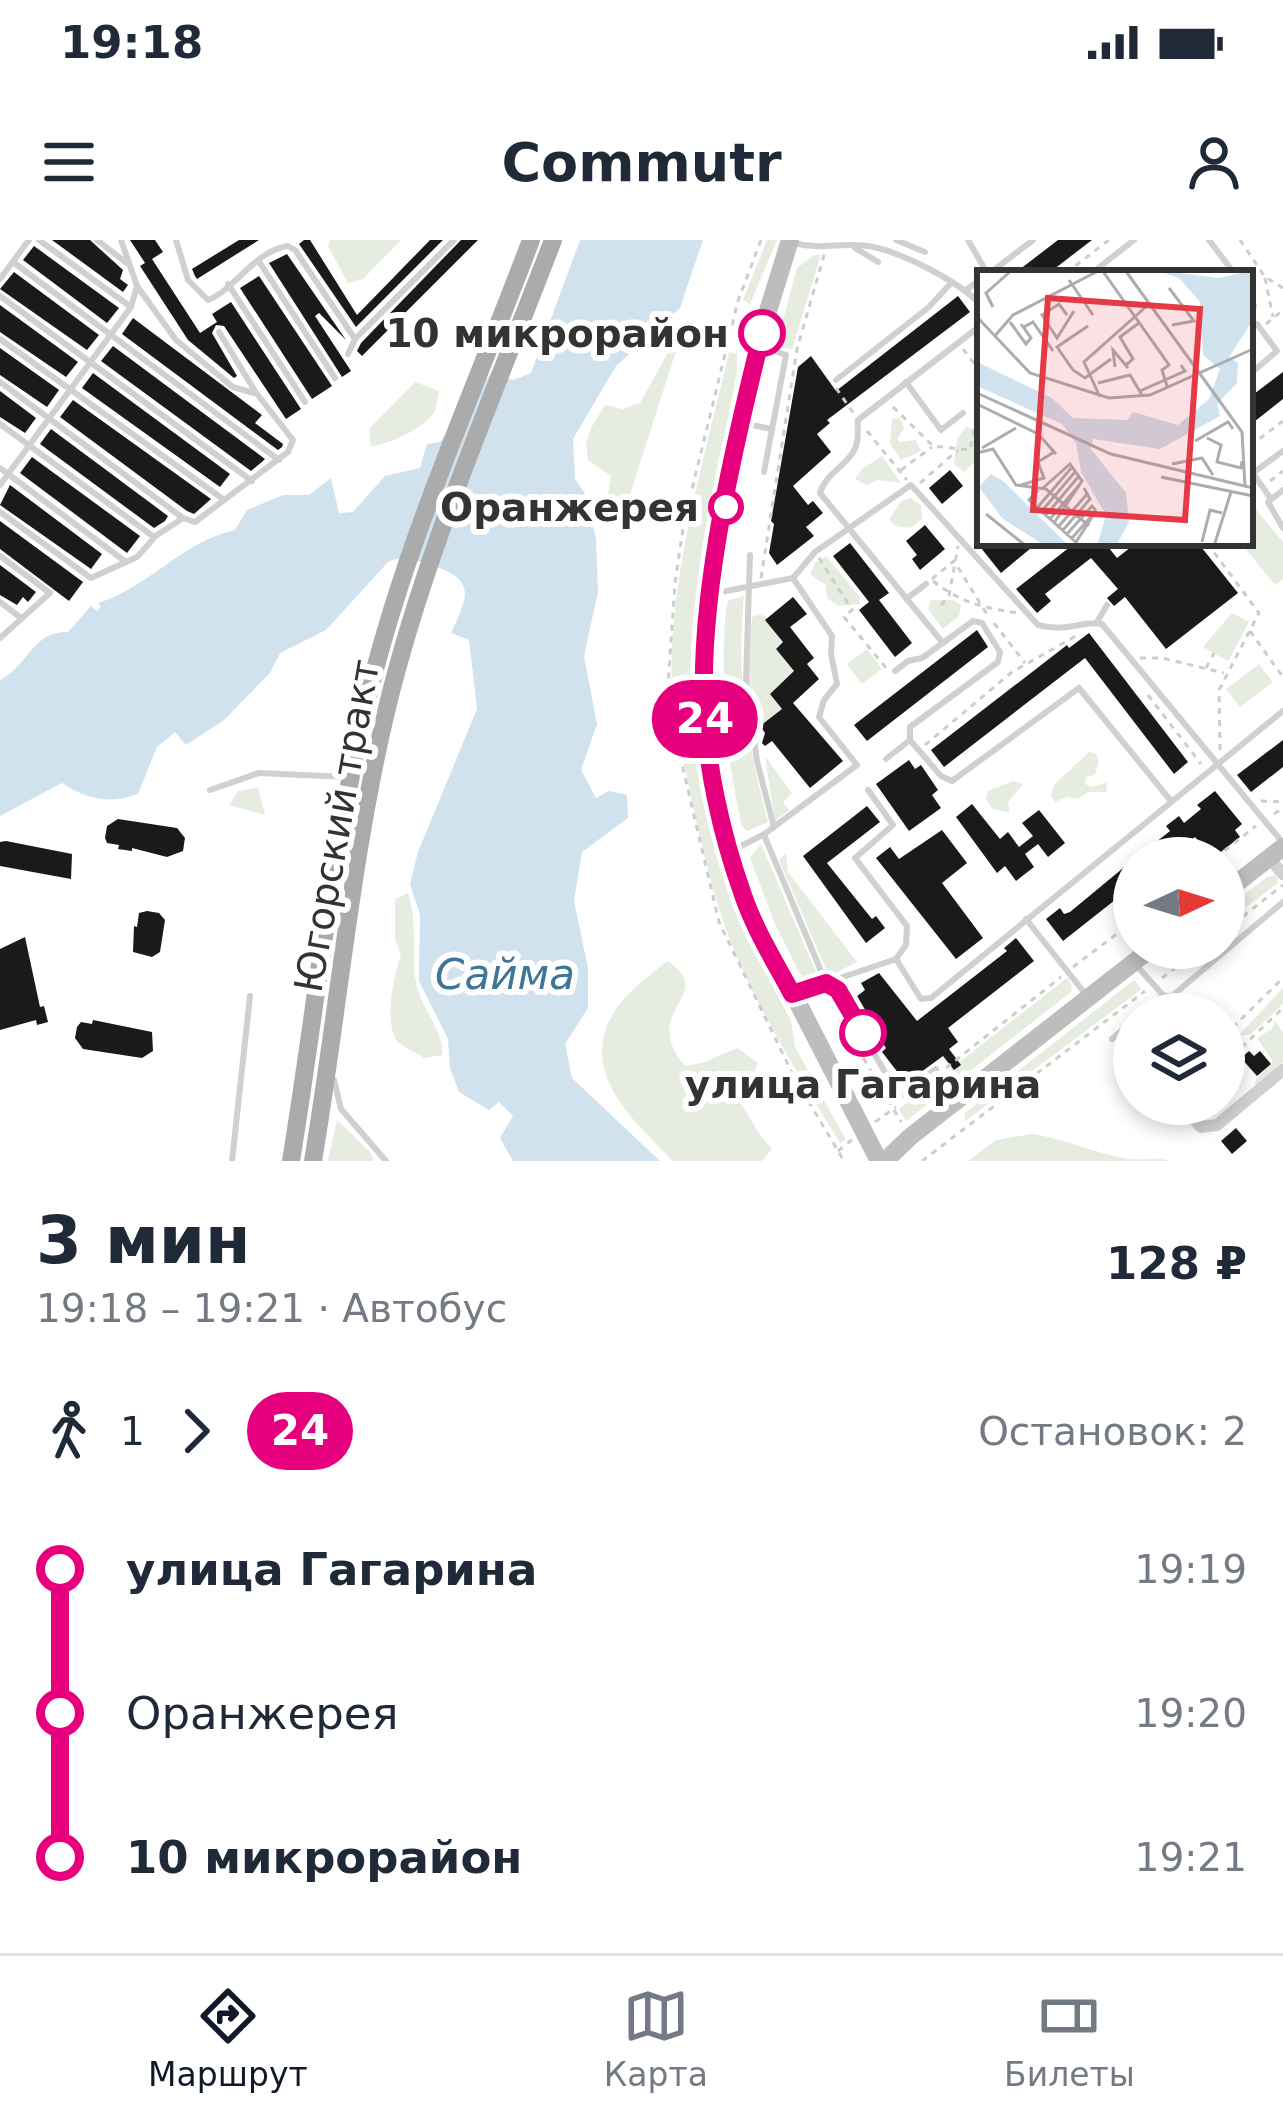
<!DOCTYPE html>
<html lang="ru">
<head>
<meta charset="utf-8">
<style>
	:root { --surface:#fff; --page:#f6f6f7; --text:#1f2937; --muted:#747a83; --line:#e0e1e3; --accent:#111827 }
	body { margin:0; font-family:"DejaVu Sans",sans-serif; background:var(--page); color:var(--text); height:100vh; display:flex; flex-direction:column; font-size:45px; white-space:nowrap }
	* { box-sizing:border-box; margin:0 }
	p { font-size:39px; color:var(--muted) }
	.icon { flex:none; width:66px; height:66px; fill:none; stroke:currentColor; stroke-width:2; stroke-linecap:round; stroke-linejoin:round }
	.map { position:relative; height:921px; overflow:hidden }
	.sheet { display:flex; flex-direction:column; background:var(--surface); flex:1 }
	.sheet>* { flex:none }
	.badge { padding:0 24px; border-radius:39px; font-size:42px; line-height:78px }
	.needle { width:78px; rotate:86deg }
	.fabs { position:absolute; left:1113px; top:597px; display:grid; gap:24px }
	.fabs a { display:grid; place-items:center; width:132px; height:132px; border-radius:50%; background:var(--surface); box-shadow:0 6px 18px #0003; font-size:60px }
	.map>.badge { position:absolute; translate:-50% -50%; box-shadow:0 0 0 6px #fff }
	.legs { display:flex; align-items:center; gap:18px; height:132px; padding:0 36px; font-size:39px }
	.legs p { margin-inline-start:auto }
	.overview { display:flex; align-items:center; justify-content:space-between; height:204px; padding:0 36px }
	h1 { font-size:66px; font-weight:600; line-height:90px }
	ul { padding:0 36px; list-style:none }
	li { display:flex; align-items:center; gap:42px; height:144px; font-size:45px }
	li i { display:grid; place-items:center; width:18px; height:100%; margin:0 15px; background:currentColor }
	li i::after { content:''; width:30px; height:30px; margin:-15px; border:9px solid; border-radius:50%; background:var(--surface) }
	li p { margin-inline-start:auto }
	li:first-child i { background:linear-gradient(#0000 50%,currentColor 0) }
	li:last-child i { background:linear-gradient(currentColor 50%,#0000 0) }
	.status { display:flex; justify-content:space-between; align-items:center; height:84px; padding:0 60px; background:var(--surface); direction:ltr }
	.status svg { height:33px; fill:currentColor }
	header { display:flex; justify-content:space-between; align-items:center; height:156px; padding:0 36px; background:var(--surface); font-size:54px; font-weight:600 }
	.tab-bar { display:flex; justify-content:space-around; align-items:center; height:168px; border-top:3px solid var(--line); background:var(--surface); font-size:33px; color:var(--muted) }
	.tab-bar a { display:grid; justify-items:center; gap:6px }
	.tab-bar .on { color:var(--accent) }
	.map>svg:first-child { display:block }
</style>
</head>
<body>
<div class="status"><b>19:18</b><svg viewBox="0 0 49 12"><path d="M0 12V9h3v3zM5 12V6h3v6zM10 12V3h3v9zM15 12V0h3v12zM26 1h20v11H26zM47 4h2v5h-2z"/></svg></div>
<header><svg class="icon" aria-label="menu" viewBox="0 0 24 24"><path d="M4 6h16M4 12h16M4 18h16"/></svg>Commutr<svg class="icon" aria-label="person" viewBox="0 0 24 24"><circle cx="12" cy="8" r="4"/><path d="M4 21q1-7 8-7t8 7"/></svg></header>
<div class="map">
<svg width="1283" height="921" viewBox="0 0 1283 921">
	<rect width="100%" height="100%" fill="#fff"/>
	<g fill="#e6ecdf">
		<path d="M330,0H401L363,39L348,43L328,6Z"/>
		<path d="M767,0H777L750,64L743,60Z"/>
		<path d="M814,15H821L792,109L780,107L778,99L797,28Z"/>
		<path d="M670,109L676,111L624,273L614,268L608,254L611,236L588,220L586,203L591,188L605,165L622,169L640,163Z"/>
		<path d="M729,112L737,114V130L694,370L690,458L695,516L706,575L738,680L791,781L795,807L846,900L840,903C799,835 753,764 726,689C702,622 691,550 674,481C661,360 702,229 729,112Z"/>
		<path d="M415,142L439,151C438,155 436,168 435,171C425,188 389,205 371,206L369,189Z"/>
		<path d="M900,178L904,188L897,199L900,202L916,200L921,211L901,220L890,203L892,179Z"/>
		<path d="M966,187L980,191V217L964,232L954,224L957,199Z"/>
		<path d="M882,216L901,243L878,240L867,245L855,239L862,229Z"/>
		<path d="M910,258L921,265L922,279L910,288L896,286L889,280L901,261Z"/>
		<path d="M1255,268L1283,302V339L1275,345L1241,303H1250V273Z"/>
		<path d="M826,316L860,357L859,364L838,366L827,358L826,345L810,334L815,323Z"/>
		<path d="M744,356C736,440 747,501 768,582L747,591L742,586C725,512 720,443 726,368L729,360Z"/>
		<path d="M931,360H953L961,365L959,376L943,389L928,369Z"/>
		<path d="M1232,373L1249,382L1228,421L1203,407Z"/>
		<path d="M762,374L783,402L776,409L795,433L770,454L782,469L762,485C742,458 749,408 752,377Z"/>
		<path d="M867,409L882,429L862,444L847,424Z"/>
		<path d="M1259,424L1273,442L1240,467L1226,449Z"/>
		<path d="M1089,512L1095,513L1099,521L1095,535L1086,537L1085,544L1092,547L1107,542L1106,552H1088L1078,559L1067,557L1055,562L1051,555L1054,545Z"/>
		<path d="M765,516L792,553L783,562L789,570L775,581Z"/>
		<path d="M1013,541L1023,544L1008,562L1009,572L992,569L986,559L988,551Z"/>
		<path d="M258,548L265,575L229,565L238,551Z"/>
		<path d="M761,604L819,739L806,741L801,736L775,684L750,618Z"/>
		<path d="M786,613L788,632L857,722L829,736L779,620Z"/>
		<path d="M1276,635L1278,643L1224,684V671L1267,637Z"/>
		<path d="M408,653C418,683 411,712 416,742C420,768 444,789 442,815L424,818C417,813 404,808 398,802C383,785 394,735 401,715L395,700V659Z"/>
		<path d="M667,721C720,755 637,769 685,826L705,822L737,808L758,823L751,840L734,856C751,874 754,892 772,908L762,921H673C633,880 573,829 618,766C630,749 651,735 667,721Z"/>
		<path d="M1067,738L1072,746L1071,752L906,881L899,869Z"/>
		<path d="M1134,740L1142,749L965,881V873Z"/>
		<path d="M1283,748V764L1250,795H1239Z"/>
		<path d="M1275,780L1283,793V822L1260,846L1255,845L1256,839L1273,822L1257,798L1272,789Z"/>
		<path d="M337,880L370,912L374,921H328Z"/>
		<path d="M1032,894C1065,899 1097,914 1130,919C1145,921 1157,916 1170,921H968L996,900Z"/>
	</g>
	<path fill="#cfe2ee" d="M580,0H703L680,68L616,126L573,199L575,239L586,255L596,299L598,352L584,416L597,484L581,530L596,558L609,551L627,555L628,578L582,612L574,661L588,728V768L565,804L572,838L660,921H513L500,898L513,876L499,862L489,870L459,852L450,828L448,799L419,741L420,675L410,644L418,612L477,469L469,400L451,393C472,350 473,338 426,323C411,319 404,316 389,321L326,390L280,413L270,433L224,480L186,505L175,492L157,507L138,554C109,564 88,560 62,543L0,576V440C28,426 33,390 68,392L91,366L97,371L101,367L98,363C149,347 183,301 235,290L247,270L283,255H309L331,238L339,273L353,272L385,236L420,228L427,204L440,202L492,132L513,140L531,133Z"/>
	<g fill="#1a1a1a">
		<path d="M52,0H90L123,30L120,39L128,45L123,52Z"/>
		<path d="M130,0H155L163,12L152,19L200,93L217,82L212,74L231,62L301,169L286,179L224,86L216,85L212,93L237,136L234,138L188,100L140,26L145,23Z"/>
		<path d="M239,0H259L197,39L195,36L192,29Z"/>
		<path d="M304,0H310L357,75L430,0H443L356,87L299,4Z"/>
		<path d="M461,0H478L362,116L357,111L361,103Z"/>
		<path d="M1058,0H1092L1049,33H1015Z"/>
		<path d="M34,6L119,68L107,83L23,20Z"/>
		<path d="M287,14L346,100L319,73L315,76L351,131L342,137L269,23Z"/>
		<path d="M14,32L99,95L87,110L0,49Z"/>
		<path d="M259,36L332,146L312,159L240,48Z"/>
		<path d="M958,56L970,72L827,180L830,183L817,194L831,212L793,246L808,265L813,261L823,273L806,287L814,296L777,325L769,313L774,284L771,281L798,127L811,116L836,151Z"/>
		<path d="M0,65L78,122L66,137L0,92Z"/>
		<path d="M133,78L262,175L255,183L283,204L282,207L278,210L122,94Z"/>
		<path d="M113,106L265,219L263,221L251,231L101,121Z"/>
		<path d="M0,108L59,150L47,167L0,135Z"/>
		<path d="M1283,132V159L1250,185V157Z"/>
		<path d="M93,133L230,234L220,247L82,148Z"/>
		<path d="M0,151L36,178L25,193L0,177Z"/>
		<path d="M73,160L211,259L194,274L187,271L60,177Z"/>
		<path d="M51,189L168,276L165,281L154,288L40,204Z"/>
		<path d="M32,217L140,296L127,313L20,233Z"/>
		<path d="M950,230L963,246L942,264L929,248Z"/>
		<path d="M10,245L102,314L91,329L0,265Z"/>
		<path d="M0,281L83,342L69,361L0,309Z"/>
		<path d="M925,285L945,309L920,330L912,319L917,315L906,301Z"/>
		<path d="M850,303L889,353L879,360L912,403L895,417L859,370L869,362L833,316Z"/>
		<path d="M977,303H1037L1001,333Z"/>
		<path d="M1075,303H1105L1117,318L1136,303H1198L1238,353L1166,409L1125,357L1114,366L1107,358L1118,349L1091,318L1045,354L1051,361L1037,373L1016,349Z"/>
		<path d="M0,325L36,352L28,362L23,357L17,365L0,355Z"/>
		<path d="M793,357L807,374L790,387L814,418L807,424L819,439L793,463L843,521L810,548L772,501L765,506L762,503L765,493L760,486L782,469L770,454L794,431L776,409L783,402L765,380Z"/>
		<path d="M977,390L988,407L867,501L854,485Z"/>
		<path d="M1089,393L1188,522L1174,534L1085,418L944,527L931,510L1067,405L1069,408Z"/>
		<path d="M1283,500V527L1251,552L1237,535Z"/>
		<path d="M909,520L915,529L921,525L938,550L932,555L941,568L909,591L876,544Z"/>
		<path d="M1215,551L1242,584L1235,590L1240,597L1213,618L1195,597L1169,618H1136L1170,591L1166,586L1179,576L1184,583L1201,569L1197,565Z"/>
		<path d="M972,564L1000,599L1008,592L1019,607L1033,596L1022,583L1039,570L1065,603L1048,617L1038,604L1025,614L1034,627L1016,641L1005,626L997,633L956,577Z"/>
		<path d="M867,566L880,582L827,623L872,679L876,676L885,688L866,703L803,616Z"/>
		<path d="M118,579L177,588L185,598L183,611L167,617L132,608V611L118,609L119,605L107,603L105,598L107,586Z"/>
		<path d="M942,590L967,623L942,643L983,698L956,719L876,618L890,607L899,619Z"/>
		<path d="M6,601L72,614L71,639L0,626V602Z"/>
		<path d="M1134,619V645L1063,701L1046,679L1060,668L1064,674L1070,672Z"/>
		<path d="M147,671L159,673L165,680L160,712L152,717L133,712L134,686L137,687L139,673Z"/>
		<path d="M25,697L40,767L44,766L48,782L37,785L36,780L0,790V709Z"/>
		<path d="M1016,698L1034,721L948,788L958,802L949,809L961,825L954,830L943,816L906,843L882,812L886,808L852,760L865,750L861,743L879,733L917,781L1007,711L1004,708Z"/>
		<path d="M93,780L152,792L153,811L142,818L83,809L75,798L77,787L81,782L92,784Z"/>
		<path d="M1249,811L1254,816L1260,811L1271,824L1257,836L1241,818Z"/>
		<path d="M1236,888L1247,901L1232,914L1221,901Z"/>
	</g>
	<g fill="none" stroke-linecap="round" stroke-linejoin="round">
		<g stroke="#cdcdcd" stroke-width="3" stroke-dasharray="6 6" stroke-linecap="butt">
			<path d="M761,0L738,61L684,282L675,343L667,460L719,682L794,837L844,921"/>
			<path d="M1240,0L1265,37L1283,48"/>
			<path d="M1066,33L1109,0"/>
			<path d="M1265,38L1273,77"/>
			<path d="M1266,84L1283,70"/>
			<path d="M963,109L980,131"/>
			<path d="M836,148L854,174"/>
			<path d="M893,167L933,206L970,210L980,163"/>
			<path d="M867,191L907,240"/>
			<path d="M1250,206L1283,181"/>
			<path d="M901,230L932,207"/>
			<path d="M1270,241L1283,231"/>
			<path d="M920,243L958,210"/>
			<path d="M1207,303L1259,373L1219,450L1220,510"/>
			<path d="M819,318L852,370L844,377L887,429"/>
			<path d="M761,338L797,109L825,12"/>
			<path d="M932,339L954,321L988,376"/>
			<path d="M933,341C962,363 981,367 1017,373"/>
			<path d="M941,365L949,356L958,306"/>
			<path d="M994,383L1025,423"/>
			<path d="M1250,391L1283,437"/>
			<path d="M1140,418H1162L1224,433"/>
			<path d="M1206,428L1214,413"/>
			<path d="M1148,455L1201,524"/>
			<path d="M925,505L1012,432L1076,396"/>
			<path d="M1261,561L1283,562"/>
			<path d="M1274,574L1283,568"/>
			<path d="M1215,618L1256,586"/>
			<path d="M1224,691L1283,645"/>
			<path d="M1073,727L1134,681"/>
			<path d="M1162,738L1201,708"/>
			<path d="M827,756L901,882"/>
			<path d="M1224,796L1283,738"/>
			<path d="M1224,824L1283,768"/>
			<path d="M946,828L1061,737"/>
			<path d="M875,882L896,867"/>
			<path d="M838,911L853,899"/>
			<path d="M922,921L1145,751"/>
		</g>
		<g stroke="#d0d0d0" stroke-width="6">
			<path d="M39,0L131,67"/>
			<path d="M97,0L128,24"/>
			<path d="M176,0L188,40L208,60C236,49 254,11 288,6L295,10L355,99"/>
			<path d="M896,0L925,12"/>
			<path d="M968,0L987,33"/>
			<path d="M1209,0L1234,33"/>
			<path d="M790,2C821,11 839,2 868,6C900,11 958,41 980,64"/>
			<path d="M855,8L878,22"/>
			<path d="M258,20L335,138"/>
			<path d="M13,22L279,220"/>
			<path d="M990,33L1033,0"/>
			<path d="M1092,33L1134,0"/>
			<path d="M0,39L29,0"/>
			<path d="M228,44L305,162"/>
			<path d="M966,50L980,40"/>
			<path d="M1250,53L1254,66L1250,71"/>
			<path d="M0,56L252,241"/>
			<path d="M219,92L255,151"/>
			<path d="M0,99L223,259"/>
			<path d="M760,106L786,115L764,232"/>
			<path d="M348,114L355,99L454,0"/>
			<path d="M1250,134L1277,111L1257,84"/>
			<path d="M836,140L929,67L952,42"/>
			<path d="M0,142L183,278"/>
			<path d="M906,142L941,190L963,173"/>
			<path d="M0,184L154,297L183,278L195,282L288,212L293,200L257,154L233,147L176,100L137,46"/>
			<path d="M746,184L772,189"/>
			<path d="M0,228L126,322"/>
			<path d="M1250,229L1271,259"/>
			<path d="M1250,235L1283,211"/>
			<path d="M0,245L131,67L137,46L121,0"/>
			<path d="M1283,250L1268,262L1283,288"/>
			<path d="M0,272L91,338L137,317L153,299"/>
			<path d="M750,315L746,441L757,521L774,587"/>
			<path d="M0,316L50,353L0,398"/>
			<path d="M716,353L793,338L815,312L911,245L1038,385C1069,393 1081,380 1102,384L1283,603"/>
			<path d="M906,359L926,344"/>
			<path d="M0,362L21,378"/>
			<path d="M1097,382L1107,365"/>
			<path d="M943,403L820,253C826,231 853,224 857,202C859,194 857,187 858,180L980,86"/>
			<path d="M910,500L941,536L952,541L1079,448L1171,561"/>
			<path d="M886,519L910,500V487L998,422L1000,412L982,383L973,381L922,418L908,421L895,431"/>
			<path d="M210,550L259,533L347,537"/>
			<path d="M764,595L826,743L838,750L899,857L936,829"/>
			<path d="M733,610L763,595L857,525L819,477L824,460L837,444L831,414L832,396L793,338"/>
			<path d="M1026,679L1087,756"/>
			<path d="M896,719L921,759L931,758L1283,471"/>
			<path d="M1136,725L1163,755"/>
			<path d="M796,753L896,719L906,705L907,686L855,618L893,585L868,550"/>
			<path d="M1142,774L1163,756H1172L1283,662"/>
			<path d="M1171,774L1172,756"/>
			<path d="M1112,799L1134,780"/>
			<path d="M334,840L341,869L386,921"/>
			<path d="M232,921L250,756"/>
		</g>
		<g stroke="#d0d0d0" stroke-width="12">
			<path d="M1269,618L1283,634"/>
			<path d="M1181,864L1201,887L1217,885L1283,830"/>
		</g>
		<g stroke="#bdbdbd" stroke-width="18">
			<path d="M790,0L764,84L746,159L710,354L704,458L707,499L720,572L744,658L879,921"/>
			<path d="M1224,653L1283,607"/>
			<path d="M885,921L910,897L1152,708"/>
		</g>
		<g stroke="#ababab" stroke-width="18">
			<path d="M291,921C317,763 332,601 371,445C409,293 476,147 531,0"/>
			<path d="M313,921C338,772 351,619 386,472C425,310 494,155 553,0"/>
		</g>
	</g>
	<g fill="none" stroke-linecap="round" stroke-linejoin="round">
		<g stroke="#fff" stroke-width="27">
			<path id="line-1" d="M762,93C735,202 701,344 704,457C705,522 721,593 743,655C755,690 775,722 792,754L826,743L838,750L863,793"/>
		</g>
		<use href="#line-1" stroke="#e6007e" stroke-width="18"/>
	</g>
	<g fill="#fff" stroke="#e6007e" stroke-width="6">
		<circle cx="762" cy="93" r="21"/>
		<circle cx="726" cy="267" r="15"/>
		<circle cx="863" cy="793" r="21"/>
	</g>
	<g text-anchor="middle" dominant-baseline="central" stroke-width="12" stroke-linejoin="round" paint-order="stroke">
		<g font-size="39" font-weight="bold" fill="#333" stroke="#fff" text-anchor="end">
			<text x="729" y="93">10 микрорайон</text>
			<text x="699" y="267">Оранжерея</text>
			<text x="863" y="844" text-anchor="middle">улица Гагарина</text>
		</g>
		<g font-size="39" fill="#333" stroke="#fff">
			<text transform="translate(337 586) rotate(-80)">Югорский тракт</text>
		</g>
		<g font-size="42" font-style="italic" fill="#3f7597" stroke="#fff">
			<text x="505" y="734">Сайма</text>
		</g>
	</g>
	<g transform="translate(977 30)">
		<rect width="276" height="276" fill="#fff"/>
		<path d="M179,0L242,8L276,0V50L252,87L261,93L260,113L240,134L243,146L183,179L116,169L114,179L149,223L152,252L139,276H120L129,245L104,202L99,173L85,154L0,116V92L75,128L96,148L150,150L156,142L201,155L232,129L243,99L226,85L223,32L202,8ZM14,204L26,211L92,276H68L25,248L2,217Z" fill="#cfe2ee"/>
		<path fill="none" stroke="#adadad" stroke-width="3" d="M125,0L192,95L185,100L190,116M148,0L265,162L268,216M92,10L116,45M192,18L217,51L195,55M16,37L9,23L35,0M90,45L82,34L65,45L80,68L97,41M0,47L53,103L132,128L173,125L276,79M33,52L49,74L54,68L44,54M111,56L80,77L96,100L108,108L134,89M47,57L56,52L76,81M17,67L36,45L123,0M149,95L156,89L143,67L162,53M138,97L136,80L151,98M121,113L153,105L165,125M163,121L208,101L204,95M0,123L134,184L276,218M123,127L107,92L171,35M0,134L61,164L79,184M230,168L244,175L240,192L264,198L265,191M218,171L251,152L256,159M5,178L39,158M0,183L16,179L39,215L69,219L112,256M195,194L225,188L236,205M184,207L276,226M44,215L67,208L61,192L77,182M66,218L93,194L105,211L77,253M61,220L52,230L103,276M60,238L96,196M64,242L98,202M9,244L49,276M69,245L102,206M73,249L104,213M82,256L111,223M86,260L113,229L107,218M90,264L115,236L119,241M95,268L119,241M99,272L119,241M225,272L233,240L245,243M237,276L254,222"/>
		<path fill="#e63946" fill-opacity="0.15" stroke="#e63946" stroke-width="6" d="M71,28L223,39L208,250L56,240Z"/>
		<rect width="276" height="276" fill="none" stroke="#333" stroke-width="6"/>
	</g>
</svg>
<div class="fabs">
<a><svg class="needle" viewBox="-14 -14 28 28"><path d="M0-13l5 13h-10z" fill="#e53935"/><path d="M0 13l5-13h-10z" fill="#747a83"/></svg></a>
<a><svg class="icon" aria-label="layers" viewBox="0 0 24 24"><path d="M12 4l9 5-9 5-9-5zM3 14l9 5 9-5"/></svg></a>
</div>
<b class="badge" style="left:705px;top:479px;background:#e6007e;color:#fff">24</b>
</div>
<section class="sheet">
<div class="overview"><div><h1>3 мин</h1><p>19:18 – 19:21 · Автобус</p></div><b>128 ₽</b></div>
<div class="legs"><svg class="icon" aria-label="walk" viewBox="0 0 24 24"><circle cx="13" cy="4" r="2"/><path d="M13 8l-2 6 4 7M11 14l-3 7M7 12l3-4h3l4 4"/></svg>1<svg class="icon" aria-label="forward" viewBox="0 0 24 24"><path d="M9 5l7 7-7 7"/></svg><b class="badge" style="background:#e6007e;color:#fff">24</b><p>Остановок: 2</p></div>
<ul>
<li><i style="color:#e6007e"></i><b>улица Гагарина</b><p>19:19</p></li>
<li><i style="color:#e6007e"></i><span>Оранжерея</span><p>19:20</p></li>
<li><i style="color:#e6007e"></i><b>10 микрорайон</b><p>19:21</p></li>
</ul>
</section>
<nav class="tab-bar">
<a class="on"><svg class="icon" aria-label="directions" viewBox="0 0 24 24"><path d="M12 3l9 9-9 9-9-9zM9 14v-3h6M13 9l2 2-2 2"/></svg>Маршрут</a>
<a><svg class="icon" aria-label="map" viewBox="0 0 24 24"><path d="M3 6l6-2 6 2 6-2v14l-6 2-6-2-6 2zM9 4v14M15 6v14"/></svg>Карта</a>
<a><svg class="icon" aria-label="tickets" viewBox="0 0 24 24"><path d="M3 7h18v10H3zM15 7v10"/></svg>Билеты</a>
</nav>
</body>
</html>
